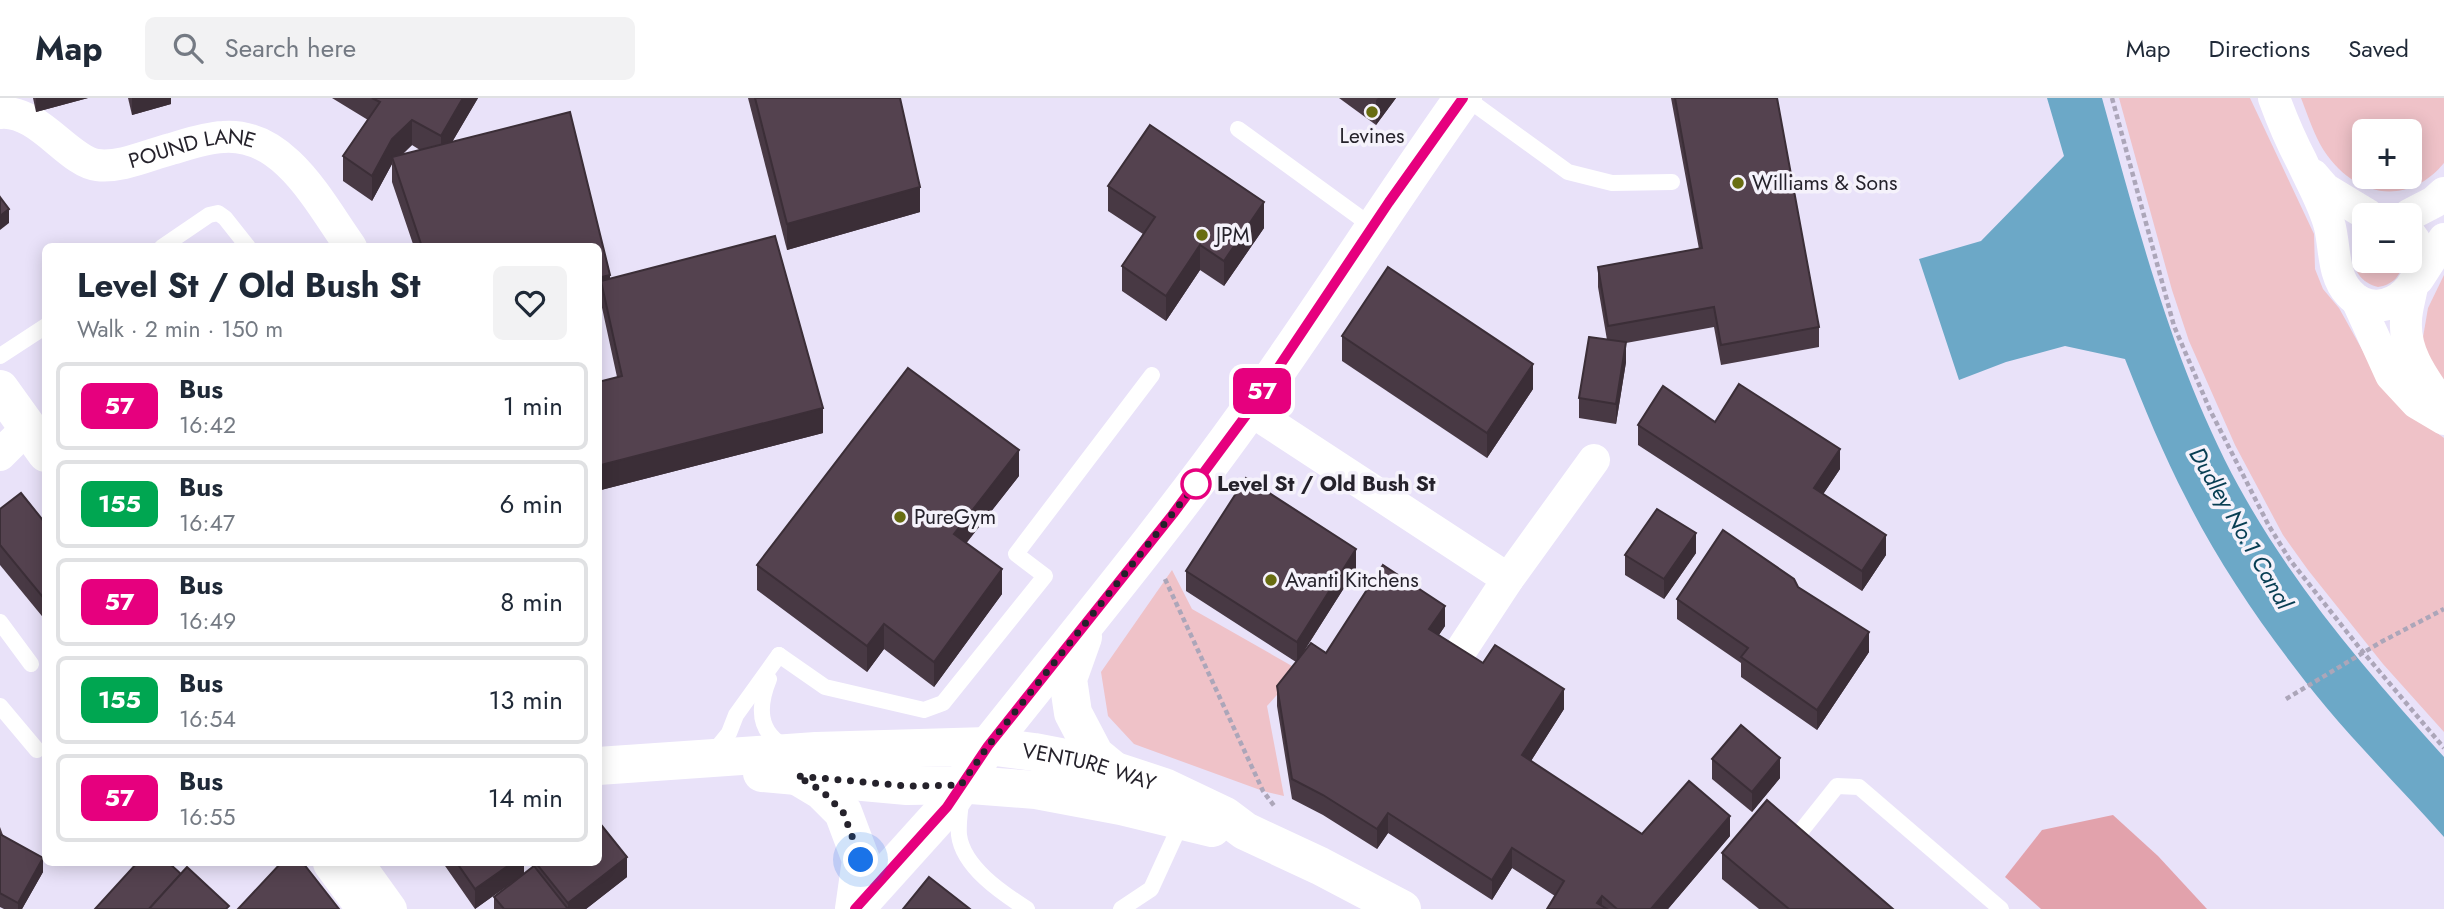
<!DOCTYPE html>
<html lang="en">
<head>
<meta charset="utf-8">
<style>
	:root { --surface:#fff; --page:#f2f2f3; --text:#1f2937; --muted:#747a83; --line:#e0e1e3 }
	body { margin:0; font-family:Jost,sans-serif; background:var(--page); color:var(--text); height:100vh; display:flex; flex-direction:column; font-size:26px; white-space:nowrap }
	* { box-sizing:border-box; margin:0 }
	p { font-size:23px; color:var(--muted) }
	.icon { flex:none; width:38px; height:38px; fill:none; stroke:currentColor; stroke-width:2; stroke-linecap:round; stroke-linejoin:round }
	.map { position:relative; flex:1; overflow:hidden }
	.drawer { position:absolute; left:42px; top:145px; width:560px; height:623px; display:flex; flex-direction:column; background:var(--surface); border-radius:10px; box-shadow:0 4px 18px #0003 }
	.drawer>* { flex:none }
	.badge { padding:0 14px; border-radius:10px; font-size:24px; line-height:46px }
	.controls { position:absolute; left:2352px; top:21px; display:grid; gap:14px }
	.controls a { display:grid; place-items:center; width:70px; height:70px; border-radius:10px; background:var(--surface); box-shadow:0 4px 18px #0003; font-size:35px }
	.you { position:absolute; width:35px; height:35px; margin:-18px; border:5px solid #fff; border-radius:50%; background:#1a73e8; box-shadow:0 0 0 10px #1a73e833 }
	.map>.badge { position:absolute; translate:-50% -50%; box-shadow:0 0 0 4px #fff }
	.round { display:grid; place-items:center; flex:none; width:74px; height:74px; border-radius:10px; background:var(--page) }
	.overview { display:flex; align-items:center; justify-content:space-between; height:119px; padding:0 35px }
	h1 { font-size:33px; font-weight:700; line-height:52px }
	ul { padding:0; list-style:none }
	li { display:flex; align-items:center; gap:21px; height:88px; margin:0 14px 10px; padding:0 21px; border:4px solid var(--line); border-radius:10px }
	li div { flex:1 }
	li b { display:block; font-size:26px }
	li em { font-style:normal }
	li .badge { min-width:77px; font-weight:700; text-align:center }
	header { display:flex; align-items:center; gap:42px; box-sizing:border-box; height:98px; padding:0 35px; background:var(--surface); border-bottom:2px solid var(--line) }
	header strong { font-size:33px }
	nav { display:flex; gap:38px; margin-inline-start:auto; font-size:24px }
	.search { width:490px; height:63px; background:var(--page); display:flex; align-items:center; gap:18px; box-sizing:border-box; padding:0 24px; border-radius:10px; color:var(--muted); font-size:26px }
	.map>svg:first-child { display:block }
</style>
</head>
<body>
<header>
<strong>Map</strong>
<div class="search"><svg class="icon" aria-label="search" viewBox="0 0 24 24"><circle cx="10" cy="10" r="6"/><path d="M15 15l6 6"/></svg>Search here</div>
<nav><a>Map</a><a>Directions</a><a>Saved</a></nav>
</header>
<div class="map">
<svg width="2444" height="811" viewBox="0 0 2444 811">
	<rect width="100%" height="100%" fill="#e9e2f9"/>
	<g fill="#efc2c8" fill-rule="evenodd">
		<path d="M2119,0H2250L2314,136L2315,171L2323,191L2339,210L2369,264L2410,315L2444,340V634L2383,566L2308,472L2283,437L2235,347L2189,243L2172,192Z"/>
		<path d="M2301,0H2444V65C2404,113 2348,96 2320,46C2312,31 2307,15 2301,0ZM2364,33H2410V79H2364Z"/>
		<path d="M2364,146V163H2402C2402,178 2392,187 2378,189C2357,184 2345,162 2364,146Z"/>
		<path d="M2444,177V289L2422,245L2428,210Z"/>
		<path d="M1172,472L1192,511L1299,572L1267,608L1284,698L1263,693L1134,646L1108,618L1101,574Z"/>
	</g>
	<path fill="#e2a2ac" d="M2113,717L2158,758L2207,811H2041L2005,779L2042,732Z"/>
	<path fill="#6ca8c7" d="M2047,0H2102C2139,132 2173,268 2239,389C2294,489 2368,575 2444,659V739C2405,695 2363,653 2326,609C2275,547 2223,474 2187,402C2163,356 2144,309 2125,261L2065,248L2006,264L1959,282L1919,161L1981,143L2064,58Z"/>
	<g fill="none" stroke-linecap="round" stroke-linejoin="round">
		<g stroke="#aca6b9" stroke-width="4.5" stroke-dasharray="5 3.5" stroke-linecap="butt">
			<path d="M2112,0L2174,228L2210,312L2269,428L2290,462L2358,548L2444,650"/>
			<path d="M1165,481L1263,693L1275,709"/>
			<path d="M2286,601L2381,544L2444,511"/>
		</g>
		<g stroke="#fff" stroke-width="16">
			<path d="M1466,0L1568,74L1612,85L1672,84"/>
			<path d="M1238,31L1373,129"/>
			<path d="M162,149L209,117L218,115L225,120L248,149"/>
			<path d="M0,258L46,228"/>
			<path d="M0,524L31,566"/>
			<path d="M779,557L825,589L924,612L943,605L1045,478L1016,456L1152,277"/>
			<path d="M769,581C758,608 757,634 786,649"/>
			<path d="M0,608L37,652"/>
			<path d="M712,656L729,635L736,617L779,557"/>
			<path d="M961,704C960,714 958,726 959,737C963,769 1002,795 1027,811"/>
			<path d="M1790,747L1837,688L1859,689L2001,811"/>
			<path d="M1121,811L1151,791L1183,721"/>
		</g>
		<g stroke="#fff" stroke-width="32">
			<path d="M2274,0C2282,22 2291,43 2302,64C2312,86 2324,106 2330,129C2335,151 2333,178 2349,195C2383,233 2444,178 2410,136"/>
			<path id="s1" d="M0,15C38,11 69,64 97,67C121,70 148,57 171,51C188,46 205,40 223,39C285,34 320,106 351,149"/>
			<path d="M2313,77L2325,91L2368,117"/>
			<path d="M2409,117L2434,104L2444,95"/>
			<path d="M2418,181L2444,141"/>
			<path d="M2412,189C2410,200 2406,212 2406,223C2404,257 2426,283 2444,310"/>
			<path d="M2357,202L2391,277L2417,305L2444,321"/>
			<path d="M1250,312L1508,481"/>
			<path d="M0,357L27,330"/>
			<path d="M1456,560L1508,481L1594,362"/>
			<path d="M358,765L391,811"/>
		</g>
		<g stroke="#fff" stroke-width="38">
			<path d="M1083,539L1068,581L1073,615L1095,657L1112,671"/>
			<path d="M988,648C1076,537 1166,429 1248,314C1322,211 1389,104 1463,0"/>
			<path d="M332,765L366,811"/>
		</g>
		<g stroke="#fff" stroke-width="38">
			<path d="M797,678L822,693L843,714L861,762L854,811"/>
			<path d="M855,811L947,709L988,648"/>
		</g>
		<g stroke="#fff" stroke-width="38">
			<path d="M0,291L46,355"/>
			<path id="s2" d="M598,668L816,653L988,648L1034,654L1091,665L1164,689L1225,718L1245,733L1320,768L1402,811"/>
			<path d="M762,675L907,688L971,687L1036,692L1121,708L1212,730"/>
		</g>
	</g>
	<g fill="#483944" fill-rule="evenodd">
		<path d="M33,0H88L36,14Z"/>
		<path d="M128,0H171V6L132,17Z"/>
		<path d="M332,0H478L452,44L570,14L610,177V181L775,138L823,310V335L601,392L598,383V284L617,279L601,205H598V149H414L392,84V66L372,103L343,83V58L368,22ZM412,47L420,52L402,57Z"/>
		<path d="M748,0H900L920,114L787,152Z"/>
		<path d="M1339,0H1396L1376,27Z"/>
		<path d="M1671,0H1777L1819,229V249L1721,267L1714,229L1626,245V264L1616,326L1579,320V300L1607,242L1598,189V169L1699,151Z"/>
		<path d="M1108,88L1264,130L1224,188L1200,172L1166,223L1122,193V168L1143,136L1108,113Z"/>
		<path d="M1342,238L1533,291L1487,360L1342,263Z"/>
		<path d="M1715,324L1840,371L1823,396L1886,457L1862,493L1638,347V327Z"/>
		<path d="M1019,378L966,445L1002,496L934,589L884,551L867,574L757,492V467Z"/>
		<path d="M0,411L46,426V523L0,467Z"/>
		<path d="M1696,455L1664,501L1625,477V457Z"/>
		<path d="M1356,471L1299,561L1445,528L1439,537L1483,565L1564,611L1531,663L1642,736L1730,738L1668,811H1547L1555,798L1512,770L1492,802L1388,735L1377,751L1323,717L1292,701L1277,608V588L1296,564L1186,493V473Z"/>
		<path d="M1798,489L1869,554L1817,632L1741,579V565L1677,521V501Z"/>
		<path d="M1712,661L1780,680L1752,714L1712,681Z"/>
		<path d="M0,729L3,737L43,774L22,811H4L0,809Z"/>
		<path d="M1722,755L1893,811H1759L1722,781Z"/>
		<path d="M443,765H524V776L534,768V765H598L627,779L586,811H494V799L515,782L475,811Z"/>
	</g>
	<g fill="#3b2e37">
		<path d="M36,0H88L36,14Z"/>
		<path d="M132,0H171V6L132,17Z"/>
		<path d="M463,0H478L441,63V38Z"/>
		<path d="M1378,0H1396L1376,27V2Z"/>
		<path d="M412,22V47L393,64L392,59V66L372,103V78L392,41Z"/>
		<path d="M920,89V114L787,152V126Z"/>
		<path d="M1264,104V130L1224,188V163Z"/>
		<path d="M9,111V125L0,132V118Z"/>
		<path d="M1200,147V172L1166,223V198Z"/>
		<path d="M610,177V202L601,183V205H598V180Z"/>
		<path d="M1626,244V264L1616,326V306Z"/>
		<path d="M1533,266V291L1487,360V335Z"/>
		<path d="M823,310V335L601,392V367Z"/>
		<path d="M1840,351V371L1814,410V390Z"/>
		<path d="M1019,352V378L954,461V436Z"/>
		<path d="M1696,435V455L1664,501V481Z"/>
		<path d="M1886,437V457L1862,493V473Z"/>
		<path d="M1356,451V471L1297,564V544Z"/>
		<path d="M1002,471V496L934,589V564Z"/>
		<path d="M1445,508V528L1429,551V531Z"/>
		<path d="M884,526V551L867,574V548Z"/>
		<path d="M1869,534V554L1817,632V612Z"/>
		<path d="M1564,591V611L1522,677V657Z"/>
		<path d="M1780,660V680L1752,714V694Z"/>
		<path d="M1388,715V735L1377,751V731Z"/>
		<path d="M1730,718V738L1668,811H1651Z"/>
		<path d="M1512,750V770L1492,802V782Z"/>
		<path d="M627,759V779L586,811H568V805Z"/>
		<path d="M43,760V774L22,811H18V805Z"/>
		<path d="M512,765H524V776L475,811V791Z"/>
		<path d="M1602,798V811L1597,805Z"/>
	</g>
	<g fill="#54424f" stroke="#3b2e37" stroke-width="2">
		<path d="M372,0H463L441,38L412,22L392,41L372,78L343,58L380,4Z"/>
		<path d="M755,0H900L920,89L787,126Z"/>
		<path d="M1675,0H1777L1819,229L1721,247L1714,209L1608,228L1598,169L1702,150Z"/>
		<path d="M570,14L610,177L598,180V149H422L392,59Z"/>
		<path d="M1150,27L1264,104L1224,163L1200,147L1166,198L1122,168L1155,119L1108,88Z"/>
		<path d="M0,99L9,111L0,118Z"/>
		<path d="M775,138L823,310L601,367L598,358V284L622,278L601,183Z"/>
		<path d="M1388,169L1533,266L1487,335L1342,238Z"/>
		<path d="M1589,239L1626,244L1616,306L1579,300Z"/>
		<path d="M908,270L1019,352L954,436L1002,471L934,564L884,526L867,548L757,467Z"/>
		<path d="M1739,286L1840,351L1814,390L1886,437L1862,473L1638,327L1663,288L1715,324Z"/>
		<path d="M1246,380L1356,451L1297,544L1186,473Z"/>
		<path d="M21,395L46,426V503L0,447V411Z"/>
		<path d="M1657,411L1696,435L1664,481L1625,457Z"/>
		<path d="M1723,432L1794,481L1798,489L1869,534L1817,612L1741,559L1748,550L1677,501Z"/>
		<path d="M1383,467L1445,508L1429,531L1483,565L1495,547L1564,591L1522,657L1642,736L1689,683L1730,718L1651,811H1617L1602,798L1597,805L1607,811H1547L1564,783L1512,750L1492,782L1388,715L1377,731L1323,697L1292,681L1277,588L1311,545L1326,555Z"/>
		<path d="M1741,627L1780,660L1752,694L1712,661Z"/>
		<path d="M1767,702L1893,811H1789L1722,755Z"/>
		<path d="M598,723L627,759L568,805L536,765H598Z"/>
		<path d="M0,736L43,760L18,805L0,795Z"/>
		<path d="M137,765H169L181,776L149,811H95Z"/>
		<path d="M281,765H303L339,811H238Z"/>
		<path d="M457,765H512L475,791Z"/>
		<path d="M534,768L568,811H504L494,799Z"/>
		<path d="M187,769L229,808L226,811H149Z"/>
		<path d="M929,779L970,811H903Z"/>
	</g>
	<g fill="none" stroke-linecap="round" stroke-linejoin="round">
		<g stroke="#fff" stroke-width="16">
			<path id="line" d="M855,811L947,709L988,648L1173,416L1250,312L1389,104L1463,0"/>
		</g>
		<use href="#line" stroke="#e6007e" stroke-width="10"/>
		<path stroke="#25222b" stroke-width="7" stroke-dasharray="0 12.6" d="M861,762L843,714L822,693L797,678L907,688L961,687L988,648L1196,386"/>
	</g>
	<g fill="#686d11" stroke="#f5f2fb" stroke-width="2.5">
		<circle cx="1372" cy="14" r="7"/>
		<circle cx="1738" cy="85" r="7"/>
		<circle cx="1202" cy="137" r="7"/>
		<circle cx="900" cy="419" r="7"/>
		<circle cx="1271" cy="482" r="7"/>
	</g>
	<circle fill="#fff" stroke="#e6007e" stroke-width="3.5" cx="1196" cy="386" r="14"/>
	<g text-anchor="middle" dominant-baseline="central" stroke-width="7" stroke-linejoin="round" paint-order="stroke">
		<g font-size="21" fill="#25222b" stroke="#f5f2fb" text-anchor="start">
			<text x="1372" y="38" text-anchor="middle">Levines</text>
			<text x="1752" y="85">Williams &amp; Sons</text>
			<text x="1216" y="137">JPM</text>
			<text x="914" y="419">PureGym</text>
			<text x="1285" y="482">Avanti Kitchens</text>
		</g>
		<g font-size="21" fill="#25222b" stroke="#f5f2fb">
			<text stroke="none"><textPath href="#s1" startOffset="210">POUND LANE</textPath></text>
			<text stroke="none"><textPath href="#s2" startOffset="494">VENTURE WAY</textPath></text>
		</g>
		<g font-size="21" font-weight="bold" fill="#25222b" stroke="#f5f2fb" text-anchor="start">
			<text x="1217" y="386">Level St / Old Bush St</text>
		</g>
		<g font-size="23" font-style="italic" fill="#083e53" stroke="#f5f2fb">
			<text transform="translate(2241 430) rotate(60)">Dudley No.1 Canal</text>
		</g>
	</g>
</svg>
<div class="controls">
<a>+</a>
<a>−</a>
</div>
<div class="you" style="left:861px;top:762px"></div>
<b class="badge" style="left:1262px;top:293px;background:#e6007e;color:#fff">57</b>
<section class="drawer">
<div class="overview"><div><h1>Level St / Old Bush St</h1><p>Walk · 2 min · 150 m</p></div><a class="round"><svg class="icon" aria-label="heart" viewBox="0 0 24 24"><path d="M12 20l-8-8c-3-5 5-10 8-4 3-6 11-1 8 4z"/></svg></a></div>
<ul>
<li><span class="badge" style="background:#e6007e;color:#fff">57</span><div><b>Bus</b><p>16:42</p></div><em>1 min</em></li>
<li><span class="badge" style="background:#00a651;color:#fff">155</span><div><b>Bus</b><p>16:47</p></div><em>6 min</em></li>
<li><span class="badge" style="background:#e6007e;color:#fff">57</span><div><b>Bus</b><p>16:49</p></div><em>8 min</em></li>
<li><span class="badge" style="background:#00a651;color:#fff">155</span><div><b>Bus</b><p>16:54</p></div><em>13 min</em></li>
<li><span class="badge" style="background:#e6007e;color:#fff">57</span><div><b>Bus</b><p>16:55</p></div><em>14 min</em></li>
</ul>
</section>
</div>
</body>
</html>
